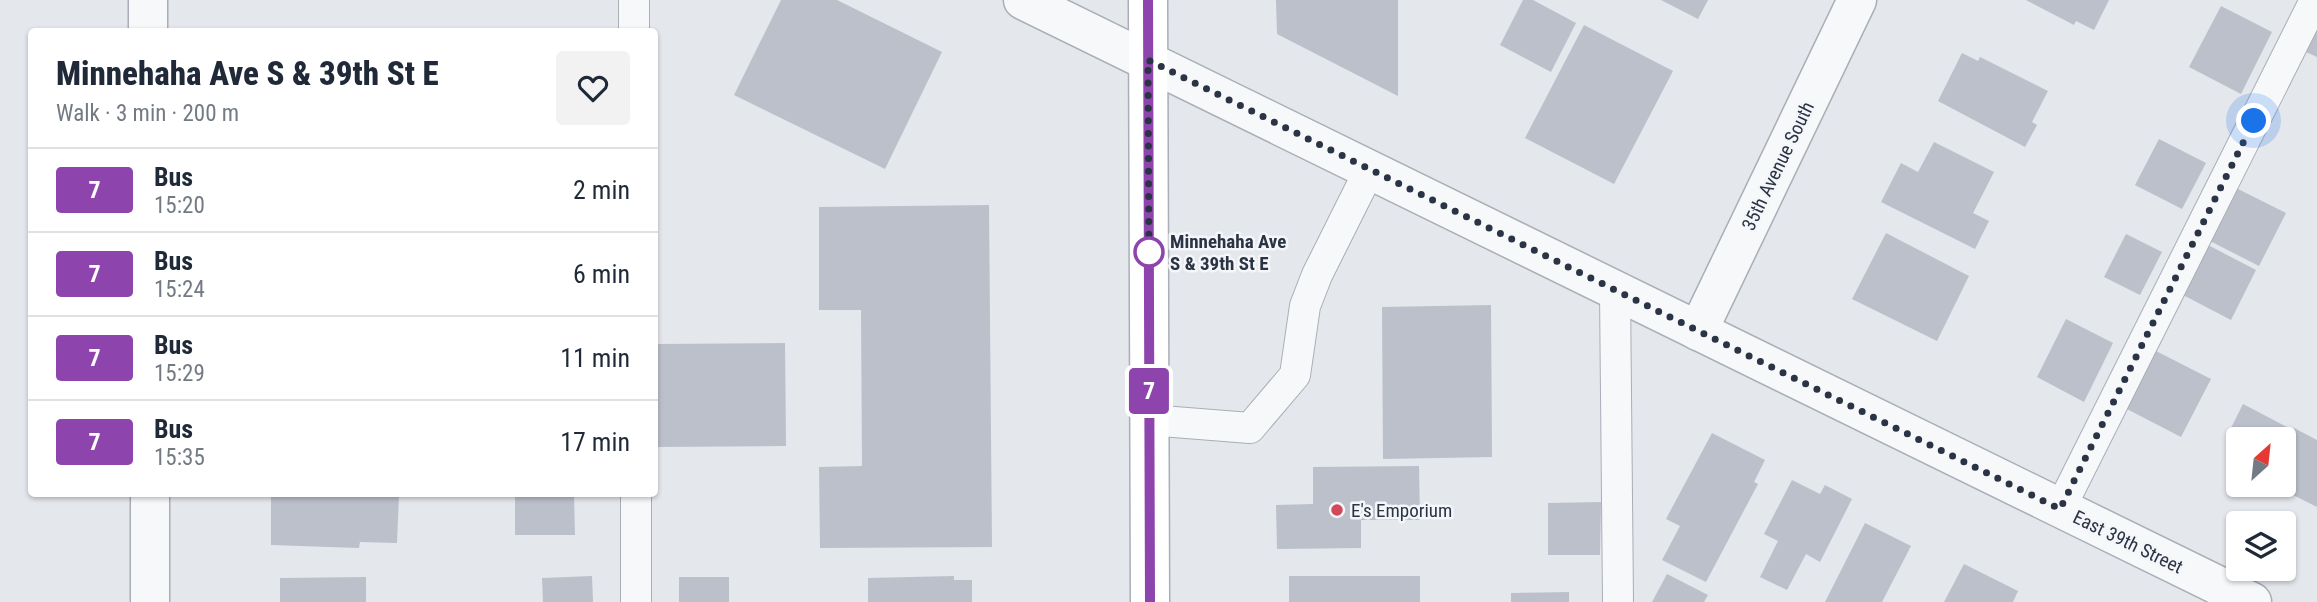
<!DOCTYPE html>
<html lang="en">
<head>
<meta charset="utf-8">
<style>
	:root { --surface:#fff; --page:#f2f2f3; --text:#1f2937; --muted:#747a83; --line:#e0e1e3 }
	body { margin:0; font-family:"Roboto Condensed",sans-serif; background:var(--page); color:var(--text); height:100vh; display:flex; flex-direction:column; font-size:26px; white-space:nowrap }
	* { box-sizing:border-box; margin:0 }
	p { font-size:23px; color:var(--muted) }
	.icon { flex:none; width:38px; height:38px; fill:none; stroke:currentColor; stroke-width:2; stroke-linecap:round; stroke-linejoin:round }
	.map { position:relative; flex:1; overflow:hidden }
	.details { position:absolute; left:28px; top:28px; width:630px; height:469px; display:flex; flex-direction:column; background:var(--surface); border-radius:7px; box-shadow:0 2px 5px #0004 }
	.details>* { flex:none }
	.badge { padding:0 14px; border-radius:5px; font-size:24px; line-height:46px }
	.needle { width:46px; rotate:27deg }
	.tools { position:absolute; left:2226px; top:427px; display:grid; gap:14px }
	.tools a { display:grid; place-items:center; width:70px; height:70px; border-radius:7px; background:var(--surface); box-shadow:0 2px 5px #0004; font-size:35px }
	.you { position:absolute; width:35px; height:35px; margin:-18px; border:5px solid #fff; border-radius:50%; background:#1a73e8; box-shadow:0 0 0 10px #1a73e833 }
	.map>.badge { position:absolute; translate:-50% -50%; box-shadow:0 0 0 4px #fff }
	.round { display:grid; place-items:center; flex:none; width:74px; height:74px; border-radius:7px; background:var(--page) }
	.head { display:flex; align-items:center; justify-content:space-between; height:119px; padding:0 28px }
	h1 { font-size:33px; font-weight:800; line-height:52px }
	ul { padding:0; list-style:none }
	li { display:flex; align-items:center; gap:21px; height:84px; padding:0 28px; border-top:2px solid var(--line) }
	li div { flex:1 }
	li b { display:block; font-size:26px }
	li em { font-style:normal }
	li .badge { min-width:77px; font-weight:700; text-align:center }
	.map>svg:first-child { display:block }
</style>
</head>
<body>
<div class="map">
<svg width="2317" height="602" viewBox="0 0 2317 602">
	<rect width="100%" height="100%" fill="#e4e7ec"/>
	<g fill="#bbc0ca">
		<path d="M781,0H837L942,52L885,169L734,95Z"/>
		<path d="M1276,0H1398V96L1277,34Z"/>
		<path d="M1523,0H1533L1576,23L1551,72L1500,45Z"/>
		<path d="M1661,0H1708L1698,19Z"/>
		<path d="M2026,0H2109L2094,30L2076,21L2074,25Z"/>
		<path d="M2221,6L2272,32L2241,94L2189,67Z"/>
		<path d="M1584,25L1673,71L1614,184L1525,138Z"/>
		<path d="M2317,31V57L2306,52Z"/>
		<path d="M1962,53L1978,61L1980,57L2048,91L2032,122L2037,125L2025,147L1938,101Z"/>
		<path d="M2159,139L2206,163L2182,209L2135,185Z"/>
		<path d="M1934,142L1994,172L1973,213L1989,221L1975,249L1881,202L1901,163L1918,172Z"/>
		<path d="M2236,188L2286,213L2259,266L2210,241Z"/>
		<path d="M989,205L992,547L820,548L819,467L862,466L861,310H819V207Z"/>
		<path d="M1886,233L1969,276L1937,341L1852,299Z"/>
		<path d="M2126,234L2162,252L2140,295L2104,277Z"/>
		<path d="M2208,245L2256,270L2231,320L2183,295Z"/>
		<path d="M1491,305L1492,457L1383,459L1382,307Z"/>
		<path d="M2066,319L2113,343L2084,402L2037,377Z"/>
		<path d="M785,343L786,446L657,447L656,344Z"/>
		<path d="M2152,349L2211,379L2181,437L2123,407Z"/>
		<path d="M2243,404L2287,427L2281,439H2244L2229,432Z"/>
		<path d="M2294,428L2317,440V507L2273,485H2284V449Z"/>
		<path d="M1712,433L1765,460L1754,482L1758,484L1706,582L1662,560L1680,526L1666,519Z"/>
		<path d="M1419,466L1420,520H1361V548L1277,549L1276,505L1313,504V467Z"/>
		<path d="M1792,480L1820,494L1825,485L1852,499L1820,562L1806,554L1787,590L1760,577L1778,541L1764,534Z"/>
		<path d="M271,494L399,495L397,543L360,542L359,548L271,545Z"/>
		<path d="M515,494H574L575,535H515Z"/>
		<path d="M1601,502L1600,555H1548V503Z"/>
		<path d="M1865,523L1911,546L1882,602H1825Z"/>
		<path d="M1964,564L2018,591L2013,602H1944Z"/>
		<path d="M1667,574L1708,595L1704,602H1652Z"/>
		<path d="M592,576L593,602H543L542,578Z"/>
		<path d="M954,576V580H972V602H868V578Z"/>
		<rect x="1289" y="576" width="131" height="26"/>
		<path d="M366,577V602H280V578Z"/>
		<rect x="679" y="577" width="50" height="25"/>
		<path d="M1569,592V602H1511V593Z"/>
	</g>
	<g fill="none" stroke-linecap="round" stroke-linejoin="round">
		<g stroke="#a9aeb7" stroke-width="32">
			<g id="lane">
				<path d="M634,0V32"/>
				<path d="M1615,291L1618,602"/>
				<path d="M1149,420L1250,428L1295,375L1305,306L1317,275L1370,169"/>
				<path d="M636,494V602"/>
				<path d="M2060,509L2315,0"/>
			</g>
		</g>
		<g stroke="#a9aeb7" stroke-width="41">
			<g id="street">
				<path d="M148,0V32"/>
				<path d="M1023,0L2252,602"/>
				<path d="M1698,331L1857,0"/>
				<path d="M150,494V602"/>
			</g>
		</g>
		<g stroke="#a9aeb7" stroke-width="41">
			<path id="secondary" d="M1148,0L1150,602"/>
		</g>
		<use href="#lane" stroke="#f7f8fa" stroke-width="30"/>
		<use href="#street" stroke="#f7f8fa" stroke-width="38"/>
		<use href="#secondary" stroke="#fff" stroke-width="38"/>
	</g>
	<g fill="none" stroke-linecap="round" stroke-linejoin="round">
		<g stroke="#fff" stroke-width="16">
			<path id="line" d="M1148,0L1150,602"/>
		</g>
		<use href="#line" stroke="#8e44ad" stroke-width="10"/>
		<path stroke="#2b3445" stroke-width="7" stroke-dasharray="0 12.6" d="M1149,252V262L1148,60L2060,509L2254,121"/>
	</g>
	<circle fill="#fff" stroke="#8e44ad" stroke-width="3.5" cx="1149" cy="252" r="14"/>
	<circle fill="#d1495b" stroke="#f4f6f9" stroke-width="2.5" cx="1337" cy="510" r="7"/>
	<g text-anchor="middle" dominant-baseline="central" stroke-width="5" stroke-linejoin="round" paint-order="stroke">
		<g font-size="19" fill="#2b3445" stroke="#f4f6f9">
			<text transform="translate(1778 166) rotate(-64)">35th Avenue South</text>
			<text transform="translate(2128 542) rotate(26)">East 39th Street</text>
		</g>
		<g font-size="19" font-weight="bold" fill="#2b3445" stroke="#f4f6f9" text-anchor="start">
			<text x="1170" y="241">Minnehaha Ave<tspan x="1170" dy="22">S &amp; 39th St E</tspan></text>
		</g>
		<g font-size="19" fill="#2b3445" stroke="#f4f6f9" text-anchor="start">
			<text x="1351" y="510">E's Emporium</text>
		</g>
	</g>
</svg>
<div class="tools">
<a><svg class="needle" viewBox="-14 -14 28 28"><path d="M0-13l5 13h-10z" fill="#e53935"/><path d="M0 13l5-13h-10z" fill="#747a83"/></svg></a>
<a><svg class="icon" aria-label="layers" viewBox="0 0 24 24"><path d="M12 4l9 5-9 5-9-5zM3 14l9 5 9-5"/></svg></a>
</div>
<div class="you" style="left:2254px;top:121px"></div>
<b class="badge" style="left:1149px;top:391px;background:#8e44ad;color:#fff">7</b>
<section class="details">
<div class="head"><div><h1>Minnehaha Ave S &amp; 39th St E</h1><p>Walk · 3 min · 200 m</p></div><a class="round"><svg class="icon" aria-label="heart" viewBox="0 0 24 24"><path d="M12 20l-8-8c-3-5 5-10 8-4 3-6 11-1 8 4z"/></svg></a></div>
<ul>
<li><span class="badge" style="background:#8e44ad;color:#fff">7</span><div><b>Bus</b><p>15:20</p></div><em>2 min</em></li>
<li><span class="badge" style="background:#8e44ad;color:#fff">7</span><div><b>Bus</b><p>15:24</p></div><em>6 min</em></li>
<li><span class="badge" style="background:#8e44ad;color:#fff">7</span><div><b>Bus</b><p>15:29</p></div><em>11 min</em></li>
<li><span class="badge" style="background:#8e44ad;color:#fff">7</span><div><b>Bus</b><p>15:35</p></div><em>17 min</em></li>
</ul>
</section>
</div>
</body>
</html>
